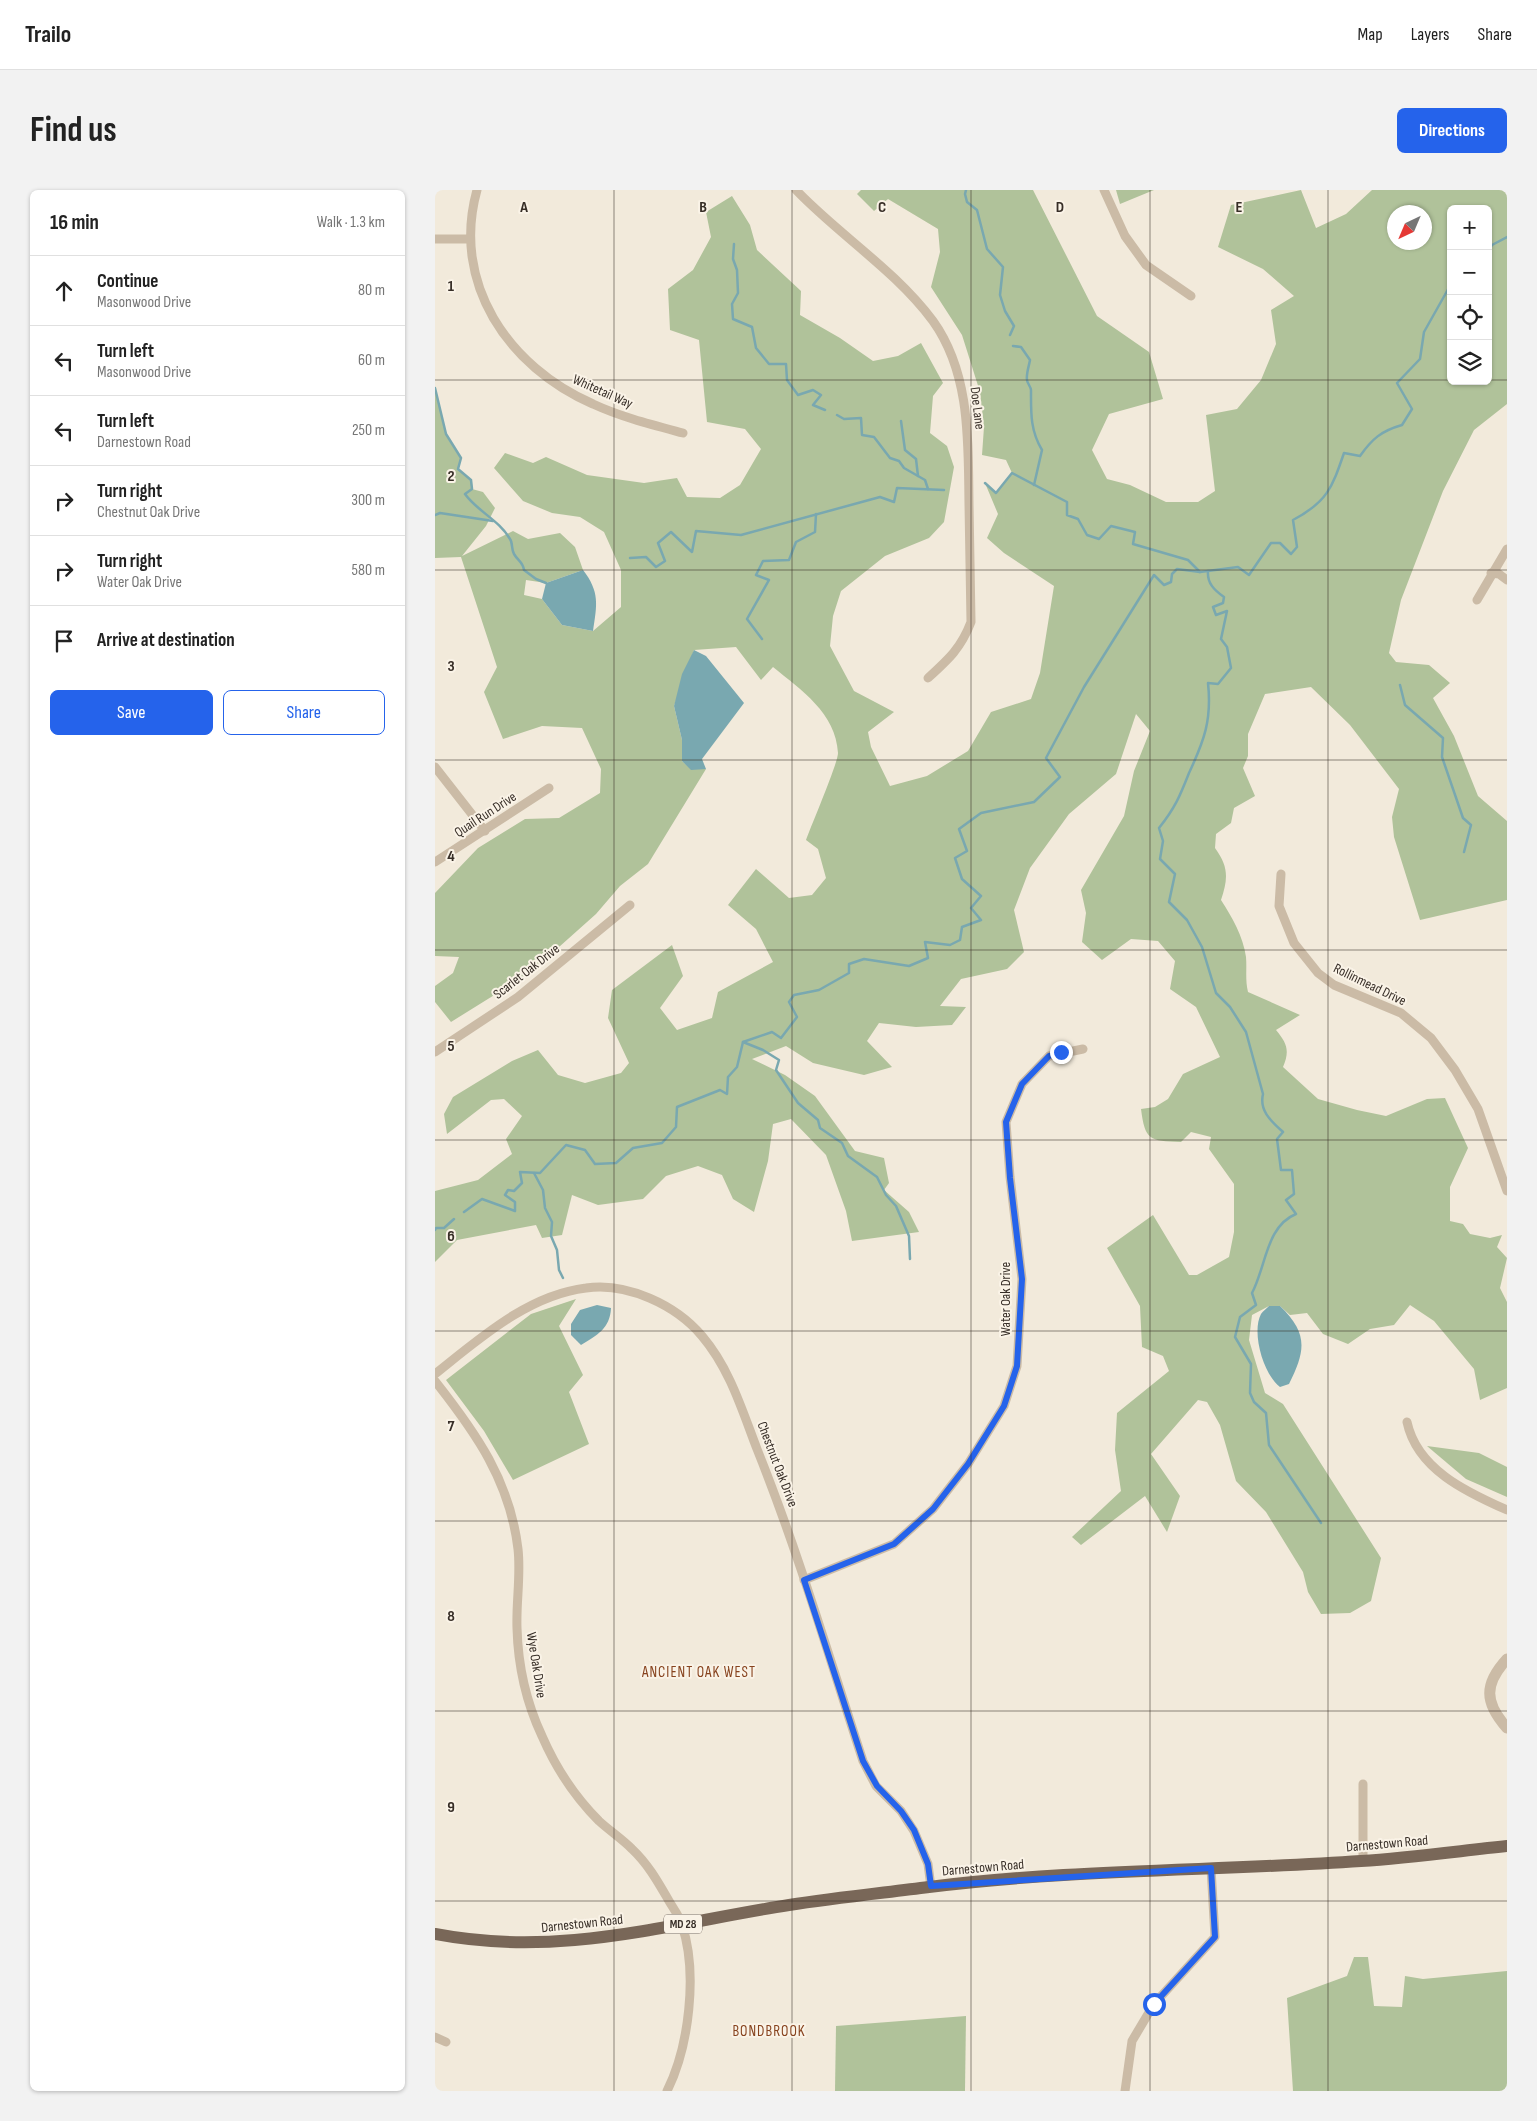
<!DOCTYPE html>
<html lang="en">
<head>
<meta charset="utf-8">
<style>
	:root { --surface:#fff; --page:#f2f2f2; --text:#222; --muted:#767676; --line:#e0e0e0; --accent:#2563eb }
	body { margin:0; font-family:"Sofia Sans Condensed",sans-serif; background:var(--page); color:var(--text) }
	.controls { position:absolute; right:15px; top:15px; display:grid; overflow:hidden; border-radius:8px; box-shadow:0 1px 4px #0004 }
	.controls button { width:45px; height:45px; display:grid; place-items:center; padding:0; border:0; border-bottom:1px solid var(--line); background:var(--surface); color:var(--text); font:25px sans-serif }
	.compass { position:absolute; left:952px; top:15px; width:45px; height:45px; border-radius:50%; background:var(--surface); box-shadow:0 1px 4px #0004; rotate:224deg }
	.stop { position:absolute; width:15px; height:15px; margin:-11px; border:4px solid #2563eb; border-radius:50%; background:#fff }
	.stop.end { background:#2563eb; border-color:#fff; box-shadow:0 1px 5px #0008 }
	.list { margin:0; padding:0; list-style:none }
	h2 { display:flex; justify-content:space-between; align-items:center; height:65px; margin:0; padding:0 20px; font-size:21px }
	h2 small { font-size:16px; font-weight:400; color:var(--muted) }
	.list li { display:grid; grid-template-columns:32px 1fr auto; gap:15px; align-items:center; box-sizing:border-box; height:70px; padding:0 20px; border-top:1px solid var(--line) }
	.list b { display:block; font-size:19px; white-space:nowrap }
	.list p { margin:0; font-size:16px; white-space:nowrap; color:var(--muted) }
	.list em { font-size:16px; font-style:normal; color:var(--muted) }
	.actions { display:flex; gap:10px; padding:15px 20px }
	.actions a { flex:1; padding:11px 0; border:1px solid var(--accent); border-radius:8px; text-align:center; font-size:18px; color:var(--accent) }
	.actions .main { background:var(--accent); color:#fff }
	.icon { flex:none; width:28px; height:28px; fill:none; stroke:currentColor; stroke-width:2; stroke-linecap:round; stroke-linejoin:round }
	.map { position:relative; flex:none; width:1072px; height:1901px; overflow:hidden; border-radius:8px }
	header { display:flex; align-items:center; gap:30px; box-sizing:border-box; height:70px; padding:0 25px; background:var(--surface); border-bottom:1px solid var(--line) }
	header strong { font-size:24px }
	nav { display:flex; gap:28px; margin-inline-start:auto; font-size:18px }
	.intro { display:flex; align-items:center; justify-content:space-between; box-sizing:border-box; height:120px; padding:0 30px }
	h1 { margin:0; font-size:35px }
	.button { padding:12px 22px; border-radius:8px; background:var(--accent); color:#fff; font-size:18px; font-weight:700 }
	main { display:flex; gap:30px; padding:0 30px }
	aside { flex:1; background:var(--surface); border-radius:8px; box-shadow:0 1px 4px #0004 }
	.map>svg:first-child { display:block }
</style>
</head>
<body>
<header>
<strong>Trailo</strong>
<nav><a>Map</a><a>Layers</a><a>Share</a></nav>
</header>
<div class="intro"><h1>Find us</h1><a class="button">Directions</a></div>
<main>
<aside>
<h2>16 min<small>Walk · 1.3 km</small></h2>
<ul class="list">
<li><svg class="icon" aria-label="ahead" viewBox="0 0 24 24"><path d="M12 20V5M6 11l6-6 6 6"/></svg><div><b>Continue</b><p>Masonwood Drive</p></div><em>80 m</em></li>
<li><svg class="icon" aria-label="left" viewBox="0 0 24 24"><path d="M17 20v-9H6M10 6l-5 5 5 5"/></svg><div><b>Turn left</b><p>Masonwood Drive</p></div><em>60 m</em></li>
<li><svg class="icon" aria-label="left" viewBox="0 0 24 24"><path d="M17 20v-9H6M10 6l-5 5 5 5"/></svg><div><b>Turn left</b><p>Darnestown Road</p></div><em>250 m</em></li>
<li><svg class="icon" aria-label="right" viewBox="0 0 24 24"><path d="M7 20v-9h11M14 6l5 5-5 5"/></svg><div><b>Turn right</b><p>Chestnut Oak Drive</p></div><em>300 m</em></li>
<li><svg class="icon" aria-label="right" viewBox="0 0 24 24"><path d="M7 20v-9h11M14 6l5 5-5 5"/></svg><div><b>Turn right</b><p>Water Oak Drive</p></div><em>580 m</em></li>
<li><svg class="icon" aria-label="arrive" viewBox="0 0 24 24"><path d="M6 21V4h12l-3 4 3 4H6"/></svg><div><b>Arrive at destination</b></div></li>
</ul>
<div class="actions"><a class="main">Save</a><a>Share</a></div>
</aside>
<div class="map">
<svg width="1072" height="1901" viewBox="0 0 1072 1901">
	<rect width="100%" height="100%" fill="#f2eadb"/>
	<!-- green -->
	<g fill="#b0c29a" fill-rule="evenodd">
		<path d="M426,0H598L662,126L714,162L728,209L674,224L657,260L672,289L695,295L731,312H763L780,301L771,225L802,219L826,190L841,154L836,120L859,106L828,79L783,57L796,15L866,0L881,38L911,24L937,0H1072V214L1039,240L1008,301L966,410L954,463L961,472L994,475L1015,493L998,508L1019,546L1043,606L1072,631V710L985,730L959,647L957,627L964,599L915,535L876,497L830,504L813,544V566L808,578L820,606L799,618L796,633L781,644L780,658C794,677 793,689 786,710C797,727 808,746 811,767C812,779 810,790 813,802L865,825L841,840C852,853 855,861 848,877L883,909L922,920L951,926L992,909L1010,908L1033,958L1015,997V1031L1028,1034L1035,1044L1055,1048L1067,1045L1062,1057L1072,1068L1065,1098L1072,1112V1198L1045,1210L1039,1179L999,1131L975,1115L959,1135L935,1139L913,1154L888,1144L872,1123L855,1125L845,1116H834L817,1125L814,1150L830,1203L848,1214L946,1368L936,1411L915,1423L886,1424L873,1402L868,1382L831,1322L801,1291L785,1235L772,1212L763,1210L716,1264L745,1306L732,1342L710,1306L646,1355L637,1347L686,1301L680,1260L682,1223L734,1181L728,1166L707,1157L705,1116L672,1058L718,1025L754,1085H762L794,1067L799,1042V994L774,959L776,947L756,942L746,952C714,951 710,950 706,919L720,917L733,909L748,884L785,867L761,817L735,799L740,771L723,751L696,749L667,770L647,752L651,723L646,700L689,626L699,581L715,541L701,524L681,584L634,624L595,678L579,720L589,762L572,779L526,789L505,816L531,817L517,835L481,837L444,833L432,851L457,877L429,885L378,873L351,856L317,869L350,885L380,906L420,961L449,968L454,993L449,1000L474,1022L484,1042L417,1051L411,1021L391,965L356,929L338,934L333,971L319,1022L298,1009L287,985L263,976L231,986L208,1009L163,1015L137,1005L127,1045L107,1048L101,1035L22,1050L0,1072V1001L43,990L77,964L71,949L87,926L69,909L56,910L12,944L9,924L18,907L77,871L103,860L123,885L150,893L186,883L194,873L173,828L177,800L237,755L248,786L225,818L242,840L277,828L283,802L338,772L321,739L293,715L321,679L354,708L377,705L391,688L383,659L371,650C376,636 403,573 403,563C401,523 366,500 338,477L326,490L301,457L259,460L239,516L247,550V571L256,579H271L213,674L185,696L161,724L96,782L16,832L0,812V796L18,783L24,767L0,766V703L43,658L90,629L124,628L165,603L166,579L147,538L107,536L68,549L49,502L62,477L26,367L0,368V198L11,244L26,268L23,279L36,290L37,299L48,302L60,318L51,336L27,366L78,341L93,349L125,343L140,357L148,380L111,393L91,390L89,405L107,409L127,435L158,441L186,417V380L169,342L145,327L117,323L88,311L59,278L70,263L98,273L111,267L152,285L209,293L242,288L252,307L285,308L305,295L326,259L310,239L272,232L264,150L235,140L233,99L258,80L276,47L271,22L297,6L315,35L322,60L366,101L365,125L405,148L438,171L463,166L486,153L508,193L498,206L495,243L512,256L519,277L509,332L494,348L450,366L406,401L398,426L395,456L419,501L459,522L433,542L436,557L455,596L492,586L533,561L556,522L596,509L605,483L619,396L569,363L552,348L563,324L550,293L561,303L577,283L571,270L547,265L549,237L545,202L527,145L496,97L505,62L503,39L453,9L439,21L422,4ZM1016,19H1053V191H1016ZM959,22H989V52H959Z"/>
		<polygon points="681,0 719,0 685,14"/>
		<polygon points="141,1109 124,1136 148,1185 134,1202 154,1254 78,1290 49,1241 11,1190 96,1124"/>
		<polygon points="992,1256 1044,1263 1072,1277 1072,1307 1031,1289"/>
		<polygon points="919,1767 933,1767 939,1816 967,1817 970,1786 988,1789 1072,1781 1072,1901 858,1901 852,1808 912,1786"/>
		<polygon points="531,1826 530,1901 400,1901 401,1836"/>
	</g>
	<!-- water -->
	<g fill="#79a8b0">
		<path d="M148,380C165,402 162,415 158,441L127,435L107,409L111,393Z"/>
		<polygon points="259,460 271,466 309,513 267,569 271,579 256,580 247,571 247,550 239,516 247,484"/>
		<path d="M162,1115L176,1118C175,1139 162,1145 146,1155L136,1145V1134L145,1120Z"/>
		<path d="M834,1116H845C873,1143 871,1160 854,1194L845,1197C829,1185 816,1143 826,1124C828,1121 832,1118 834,1116Z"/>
	</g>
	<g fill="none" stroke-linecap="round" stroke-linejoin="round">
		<!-- stream -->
		<g stroke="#79a8b0" stroke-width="2.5">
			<polyline points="531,0 530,4 532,12 542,20 552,59 568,77 565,105 570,121 579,136 575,145"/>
			<polyline points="299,54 298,69 302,80 303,103 297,114 298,129 317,137 321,158 334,174 351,174 352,190 363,205 378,200 386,205 378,215 390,220"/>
			<polyline points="1053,62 1057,55 1072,47"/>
			<path d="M578,156L586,157L595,170C594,176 591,184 592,190C592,193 596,197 596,200C596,222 595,240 607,260L599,295"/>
			<path d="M0,198L11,244L26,268L23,279L36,290L37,299L30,304C42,321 64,330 75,349C78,353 76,359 79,364C83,371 88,372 89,380L101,389L111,393"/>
			<polyline points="402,225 409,229 426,228 427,245 439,247 455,268 464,271 469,278 490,290 493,299"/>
			<polyline points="466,231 470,260 481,269 483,286"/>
			<path d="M550,293L561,303L577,283L632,312V325L643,329L652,345L664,349L676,336L700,342L698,354L753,370L765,382L803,377L814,385L836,353H845L856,364L862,357L858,330C892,312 897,298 909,263L925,266C937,249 946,241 967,235L977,219L962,193L985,169L989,142L1016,94"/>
			<polyline points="0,325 5,323 58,331"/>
			<polyline points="195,368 211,367 221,377 230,371 223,353 236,342 257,362 261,341 306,345 445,307 459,312 462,298 509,300"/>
			<path d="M773,381C772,393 779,400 789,407L788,413L778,417L781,425L792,421L786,449L792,457L796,478L783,494L773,493C777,530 769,551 754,583C745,606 740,618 724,638L728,651L725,669L740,684L734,712L752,730L767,757L781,803L795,817L811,842L828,904C824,921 836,931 848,942L842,949L846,980H857L859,1004L851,1010L861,1024C831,1036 831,1077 817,1103L821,1115L805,1127L800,1147L816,1174L815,1203L819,1212L831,1223L834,1255L886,1333"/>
			<polyline points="327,449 312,429 334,390 321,385 328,371 354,370 361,352 380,342 381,324"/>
			<polyline points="965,495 970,515 1008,548 1007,567 1028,628 1036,635 1029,662"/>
			<polyline points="308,852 328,860 344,870 341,880 363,913 383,930 385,938 407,953 413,966 442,987 451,1005 461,1016 474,1046 475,1069"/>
			<polyline points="99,983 108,1000 110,1018 117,1032 116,1046 122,1060 124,1080 128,1088"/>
			<polyline points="29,1022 47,1009 80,1021 80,1012 70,1005 73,1000 79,1001 87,993 85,982 105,983 131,955 150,960 160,974 181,973 198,958 227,953 241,937 242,917 285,900 292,904 293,887 302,877 308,852 337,842 346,848 362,827 354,812 359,805 384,800 414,783 414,774 429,769 474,776 493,768 490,752 515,755 525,750 527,737 546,730 536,718 546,706 527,689 520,668 532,661 524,639 546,623 599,612 625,587 611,568 649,497 719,385 729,395 736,392 737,384 742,379 765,382"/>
			<polyline points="0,1040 1,1038 9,1038 19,1029"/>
		</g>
		<!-- minor -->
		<g stroke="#cbbba6" stroke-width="9">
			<path d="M42,0C16,93 73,177 158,214C186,227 218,235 248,243"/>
			<path d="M361,0C404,45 460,80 498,131C536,184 533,253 534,314C535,353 535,393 536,432C526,458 514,469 493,488"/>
			<polyline points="669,0 690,46 711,75 756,106"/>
			<polyline points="0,49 34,49"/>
			<polyline points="1056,383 1064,384 1072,390"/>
			<polyline points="1042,410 1072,359"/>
			<polyline points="0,577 50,641"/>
			<polyline points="0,672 114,598"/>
			<polyline points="846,684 844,716 859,753 883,783 899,795 966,823 996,848 1020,880 1043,919 1072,1001"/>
			<polyline points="0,862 83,807 195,715"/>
			<path d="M0,1184C44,1149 93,1105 151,1098C192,1092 241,1115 267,1146C295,1179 307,1220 322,1259C363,1361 394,1467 428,1571L441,1596L466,1621L479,1641L493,1674L496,1697"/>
			<path d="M0,1191C41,1243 75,1291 83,1359C86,1385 81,1412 82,1438C83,1475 91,1512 107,1546C120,1576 140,1607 164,1631C175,1641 187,1649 197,1659C213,1674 223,1692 234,1711C238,1718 245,1727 247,1735C263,1783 254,1857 232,1901"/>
			<path d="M972,1232C982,1279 1031,1302 1072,1320"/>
			<polyline points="369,1390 459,1354 498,1319 533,1274 569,1216 582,1176 587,1089 575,987 571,932 587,894 614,866 648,859"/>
			<polyline points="928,1594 928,1671"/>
			<polyline points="0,1847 11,1852"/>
			<polyline points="690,1901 697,1851 719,1814 780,1747 776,1678"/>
		</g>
		<!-- tertiary -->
		<path stroke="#cbbba6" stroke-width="11" d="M1072,1469C1049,1494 1049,1512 1072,1538"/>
		<!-- primary -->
		<path stroke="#796758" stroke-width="12" d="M0,1744C124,1768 233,1734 354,1715C400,1708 447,1703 494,1697C637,1679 782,1681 926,1671C975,1668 1024,1661 1072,1656"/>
	</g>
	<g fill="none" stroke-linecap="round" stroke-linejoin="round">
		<!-- route -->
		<polyline stroke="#2563eb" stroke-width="6" points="626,862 614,866 587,894 571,932 575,988 587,1089 582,1176 569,1216 533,1274 498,1319 459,1354 369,1390 428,1571 442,1596 466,1621 479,1640 493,1674 496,1696 776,1678 780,1747 719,1814"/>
	</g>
	<!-- grid -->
	<path fill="none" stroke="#372e27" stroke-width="1" stroke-opacity="0.55" d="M179,0V1901M357,0V1901M536,0V1901M715,0V1901M893,0V1901M0,190H1016M1053,190H1072M0,380H1072M0,570H1072M0,760H1072M0,950H1072M0,1141H1072M0,1331H1072M0,1521H1072M0,1711H1072"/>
	<g text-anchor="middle" stroke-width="4" stroke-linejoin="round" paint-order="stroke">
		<!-- shield labels -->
		<rect fill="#faf3e7" stroke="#726961" stroke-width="1" x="229" y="1724.5" width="38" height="19" rx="4"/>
		<g font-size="12" font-weight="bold" fill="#372e27">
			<text x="248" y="1738">MD 28</text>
		</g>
		<!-- street labels -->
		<g font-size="14" fill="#372e27" stroke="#faf3e7">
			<text transform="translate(168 201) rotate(24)" y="5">Whitetail Way</text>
			<text transform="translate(543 218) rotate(83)" y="5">Doe Lane</text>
			<text transform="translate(50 624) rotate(-33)" y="5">Quail Run Drive</text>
			<text transform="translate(91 781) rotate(-38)" y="5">Scarlet Oak Drive</text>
			<text transform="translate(935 794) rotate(26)" y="5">Rollinmead Drive</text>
			<text transform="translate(570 1109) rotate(-90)" y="5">Water Oak Drive</text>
			<text transform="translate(343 1274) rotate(69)" y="5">Chestnut Oak Drive</text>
			<text transform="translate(102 1475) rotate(81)" y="5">Wye Oak Drive</text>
			<text transform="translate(952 1653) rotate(-5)" y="5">Darnestown Road</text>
			<text transform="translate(548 1677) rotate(-5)" y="5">Darnestown Road</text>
			<text transform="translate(147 1733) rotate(-6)" y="5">Darnestown Road</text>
		</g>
		<!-- neighbourhood labels -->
		<g font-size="15" letter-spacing="1" fill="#87431e" stroke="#faf3e7">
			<text x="264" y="1487">ANCIENT OAK WEST</text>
			<text x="334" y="1846">BONDBROOK</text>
		</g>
	</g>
	<g font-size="16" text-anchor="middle" font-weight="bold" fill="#372e27" stroke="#faf3e7" stroke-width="4" stroke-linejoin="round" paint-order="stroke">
		<text x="89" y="22">A</text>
		<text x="268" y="22">B</text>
		<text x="447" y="22">C</text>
		<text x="625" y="22">D</text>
		<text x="804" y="22">E</text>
		<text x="16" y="101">1</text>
		<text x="16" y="291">2</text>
		<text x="16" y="481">3</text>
		<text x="16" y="671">4</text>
		<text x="16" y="861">5</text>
		<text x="16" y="1051">6</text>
		<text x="16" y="1241">7</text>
		<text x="16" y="1431">8</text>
		<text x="16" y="1622">9</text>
	</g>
</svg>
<div class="controls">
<button>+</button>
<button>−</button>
<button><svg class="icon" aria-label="locate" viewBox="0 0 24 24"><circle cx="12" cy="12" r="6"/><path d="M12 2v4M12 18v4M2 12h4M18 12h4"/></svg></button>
<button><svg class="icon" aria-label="layers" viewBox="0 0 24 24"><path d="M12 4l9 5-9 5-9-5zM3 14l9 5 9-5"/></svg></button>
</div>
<svg class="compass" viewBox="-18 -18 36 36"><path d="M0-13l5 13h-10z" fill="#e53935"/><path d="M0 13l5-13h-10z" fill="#767676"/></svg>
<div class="stop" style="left:719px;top:1814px"></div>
<div class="stop end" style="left:626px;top:862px"></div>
</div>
</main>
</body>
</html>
